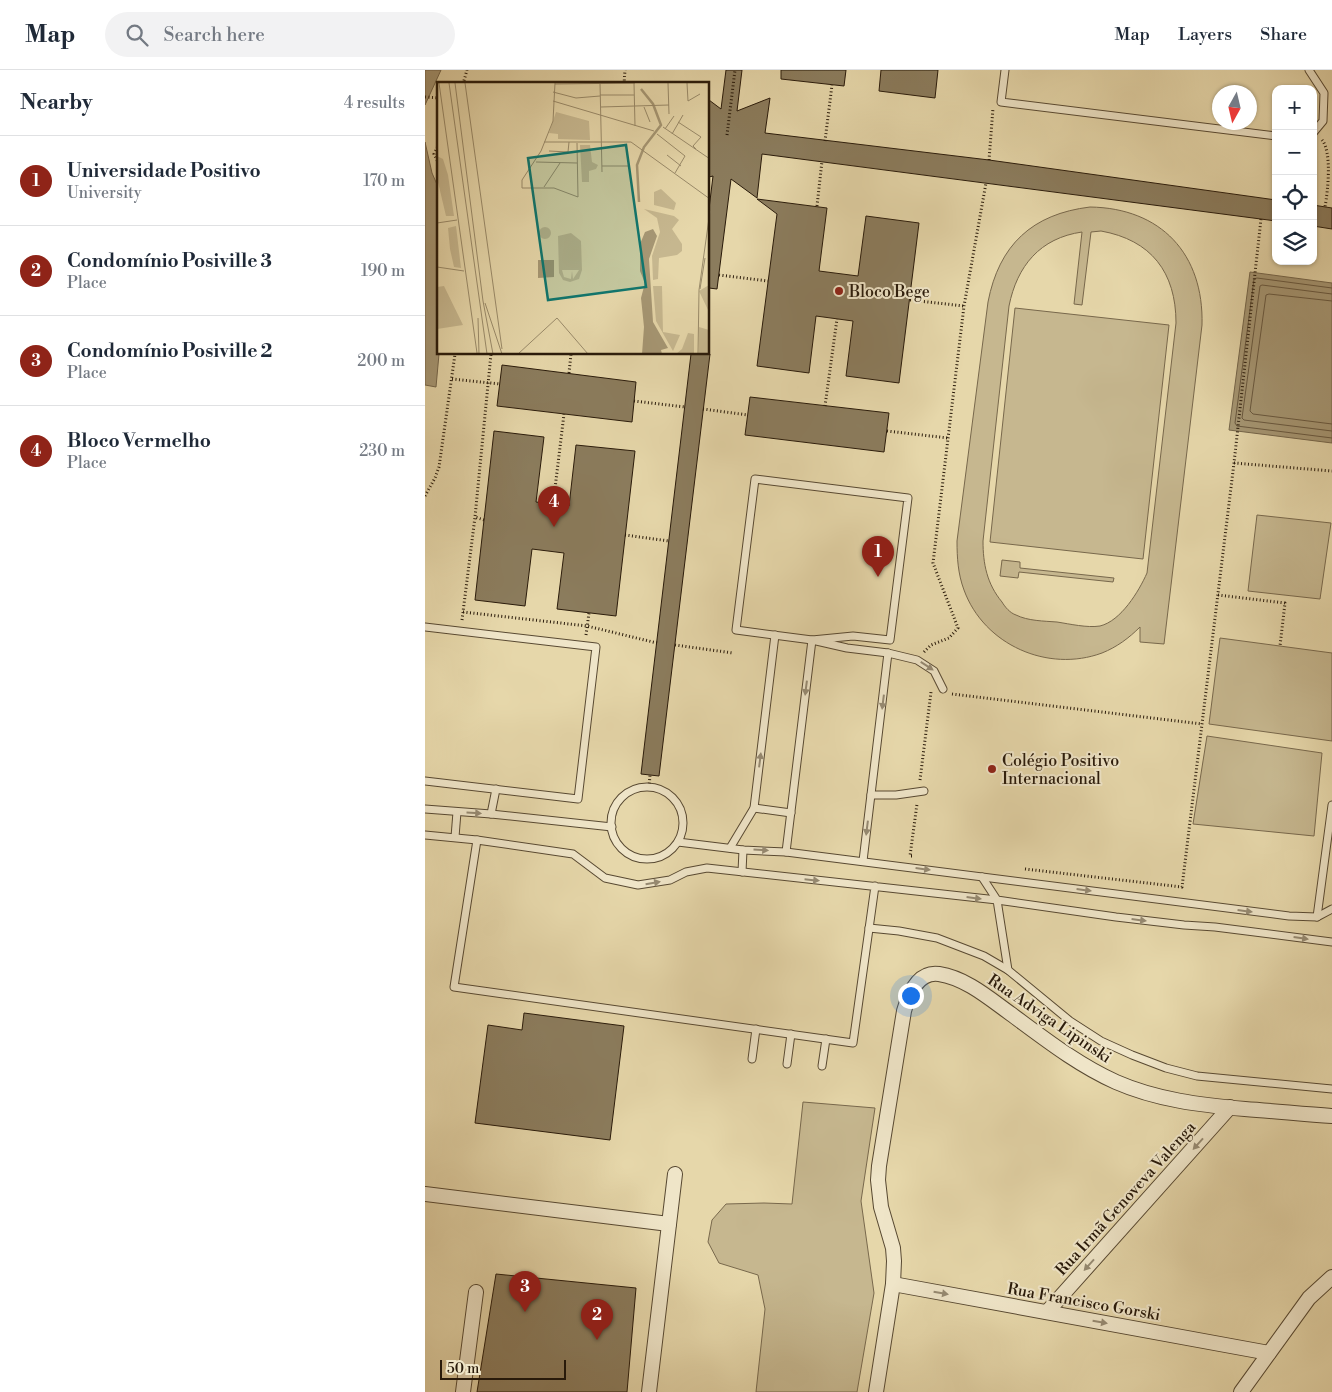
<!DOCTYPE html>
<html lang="en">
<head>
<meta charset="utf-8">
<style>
	:root { --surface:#fff; --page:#f2f2f3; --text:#1f2937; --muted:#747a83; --line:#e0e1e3; --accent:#8f2418 }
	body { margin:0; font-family:"Libre Bodoni",serif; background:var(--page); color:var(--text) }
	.controls { position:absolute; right:15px; top:15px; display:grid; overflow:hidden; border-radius:10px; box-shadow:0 1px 4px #0004 }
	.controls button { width:45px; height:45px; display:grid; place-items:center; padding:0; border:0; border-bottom:1px solid var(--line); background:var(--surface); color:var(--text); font:25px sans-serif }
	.compass { position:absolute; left:787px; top:15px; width:45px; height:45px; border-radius:50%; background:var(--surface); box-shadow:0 1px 4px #0004; rotate:188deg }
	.scale { position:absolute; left:15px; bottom:12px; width:126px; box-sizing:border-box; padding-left:5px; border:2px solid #291a0a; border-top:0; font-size:14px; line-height:18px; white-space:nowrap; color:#291a0a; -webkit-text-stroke:4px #efe5c8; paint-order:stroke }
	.you { position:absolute; left:485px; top:925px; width:18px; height:18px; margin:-12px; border:4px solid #fff; border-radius:50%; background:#1a73e8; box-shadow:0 0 0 8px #1a73e833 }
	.badge { display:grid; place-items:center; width:32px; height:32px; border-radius:50%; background:var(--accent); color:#fff; font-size:16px; font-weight:700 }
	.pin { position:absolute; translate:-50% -41px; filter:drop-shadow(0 1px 2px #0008) }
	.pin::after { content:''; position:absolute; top:26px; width:18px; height:15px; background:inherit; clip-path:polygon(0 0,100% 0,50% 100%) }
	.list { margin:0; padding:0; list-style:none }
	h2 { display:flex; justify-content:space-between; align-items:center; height:65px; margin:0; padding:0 20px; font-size:21px }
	h2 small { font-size:16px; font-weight:400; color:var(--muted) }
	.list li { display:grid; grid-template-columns:32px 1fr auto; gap:15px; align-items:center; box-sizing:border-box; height:90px; padding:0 20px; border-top:1px solid var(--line) }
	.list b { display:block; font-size:19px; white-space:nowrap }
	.list p { margin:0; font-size:16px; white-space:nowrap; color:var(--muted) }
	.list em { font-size:16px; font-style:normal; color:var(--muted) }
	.icon { flex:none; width:28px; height:28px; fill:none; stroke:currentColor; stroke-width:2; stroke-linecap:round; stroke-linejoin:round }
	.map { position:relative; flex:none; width:907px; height:1322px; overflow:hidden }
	header { display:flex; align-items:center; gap:30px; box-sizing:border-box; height:70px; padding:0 25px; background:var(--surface); border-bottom:1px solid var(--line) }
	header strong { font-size:24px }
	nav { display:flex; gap:28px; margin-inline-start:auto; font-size:18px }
	.search { width:350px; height:45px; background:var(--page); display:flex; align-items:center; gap:12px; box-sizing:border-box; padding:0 18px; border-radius:28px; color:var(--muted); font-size:19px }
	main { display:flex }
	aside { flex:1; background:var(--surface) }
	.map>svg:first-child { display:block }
</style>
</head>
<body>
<header>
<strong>Map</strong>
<div class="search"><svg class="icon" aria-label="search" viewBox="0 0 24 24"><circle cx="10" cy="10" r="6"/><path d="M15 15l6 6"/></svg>Search here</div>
<nav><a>Map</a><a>Layers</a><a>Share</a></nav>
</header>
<main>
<aside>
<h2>Nearby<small>4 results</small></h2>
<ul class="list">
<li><span class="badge">1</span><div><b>Universidade Positivo</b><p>University</p></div><em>170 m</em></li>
<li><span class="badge">2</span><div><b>Condomínio Posiville 3</b><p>Place</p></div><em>190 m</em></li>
<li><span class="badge">3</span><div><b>Condomínio Posiville 2</b><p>Place</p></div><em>200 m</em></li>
<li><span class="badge">4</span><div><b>Bloco Vermelho</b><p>Place</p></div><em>230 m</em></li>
</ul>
</aside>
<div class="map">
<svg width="907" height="1322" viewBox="0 0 907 1322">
	<rect width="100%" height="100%" fill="#e6d7aa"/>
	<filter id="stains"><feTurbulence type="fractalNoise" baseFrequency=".004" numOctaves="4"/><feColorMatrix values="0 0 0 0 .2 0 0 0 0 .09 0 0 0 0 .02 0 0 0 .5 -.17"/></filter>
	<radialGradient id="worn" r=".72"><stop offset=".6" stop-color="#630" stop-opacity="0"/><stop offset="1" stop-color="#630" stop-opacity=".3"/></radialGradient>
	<!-- green -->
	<g fill="#c6b78f" stroke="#78684c" fill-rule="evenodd">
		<path d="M665,137C736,138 779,184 777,255L739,574L715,572V557C704,568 692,577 677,583C623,603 559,575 539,520C533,504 532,488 532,471L563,232C574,175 607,144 665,137ZM676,161C726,170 751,202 751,253L722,503C714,521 696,551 675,556C662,558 645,554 632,552C619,551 603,551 591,545C585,543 580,537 577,532C562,514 558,494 558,471L584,236C592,196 615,168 657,162L649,234L657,235L666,162Z"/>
		<polygon points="590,238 744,255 718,489 565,472"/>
		<polygon points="832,445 906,453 895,529 823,521"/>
		<polygon points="577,490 595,492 595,498 689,508 688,512 594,502 593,508 575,506"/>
		<polygon points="795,568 907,583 907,671 784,654"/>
		<polygon points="782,666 897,683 889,766 768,754"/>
		<polygon points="378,1032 450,1038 436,1131 449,1223 432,1322 331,1322 340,1239 333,1205 294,1193 283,1172 287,1150 301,1134 339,1133 367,1134"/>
	</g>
	<!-- water -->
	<g fill="#a69774" stroke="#74654a">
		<polygon points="0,0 16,0 0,35"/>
		<polygon points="0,72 7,103 14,119 14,284 11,317 0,315"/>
		<polygon points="825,202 907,213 907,373 804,360"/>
	</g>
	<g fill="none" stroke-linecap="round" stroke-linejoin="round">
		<!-- shore -->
		<g stroke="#68583f" stroke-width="1">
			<polyline points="907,218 832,208 829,209 810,353 812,356 907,368"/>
			<polyline points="907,224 837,215 835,216 817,348 819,350 907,361"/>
			<polyline points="907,231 844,224 841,225 825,341 828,344 907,354"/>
		</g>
	</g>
	<!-- building -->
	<g fill="#8b7c5d" stroke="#291a0a">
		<polygon points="301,0 317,0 312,41 345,28 340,63 564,90 851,130 851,151 337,84 332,128 306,109 292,219 284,218 284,139 288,106 284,107 284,30 296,39"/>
		<polygon points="356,0 421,0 419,16 356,9"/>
		<polygon points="456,0 513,0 510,28 454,21"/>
		<polygon points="332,129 402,138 394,201 433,206 441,146 494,153 474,313 421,306 428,251 391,246 384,303 332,296 352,144"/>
		<polygon points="888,135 907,138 907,159 888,156"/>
		<polygon points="266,284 285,284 234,706 216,704"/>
		<polygon points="77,295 211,312 207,352 72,336"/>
		<polygon points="325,327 464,343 459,382 320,365"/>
		<polygon points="69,361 119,367 111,432 144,436 151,375 210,381 191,546 132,539 139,483 107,479 100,536 50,530"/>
		<polygon points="99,943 199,956 185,1070 50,1053 63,955 97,960"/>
		<polygon points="71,1204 211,1218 202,1322 52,1322"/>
	</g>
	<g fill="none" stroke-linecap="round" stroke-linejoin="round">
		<!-- lane casing -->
		<g stroke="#584932" stroke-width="9">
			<g id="lane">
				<polyline points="580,0 576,32 851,66"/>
				<polyline points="884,0 899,23 898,51 888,63"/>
				<polyline points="0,557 171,577 153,729 0,711"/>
				<polyline points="387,570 428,566 465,570 483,428 330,409 311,560 387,570 422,578 463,583 492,590 509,601 518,619"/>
				<circle cx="222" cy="753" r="36"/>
				<polyline points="446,725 471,725 499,721"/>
				<polyline points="329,738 366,743"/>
				<polyline points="0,739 66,744 187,757"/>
				<polyline points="66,744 71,719"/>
				<polyline points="0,765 52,770"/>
				<polyline points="30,767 32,742"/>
				<polyline points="253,772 318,780 361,782 864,846 892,847 907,839"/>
				<polyline points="305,778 329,738 350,565"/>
				<polyline points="361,782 387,570"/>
				<polyline points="438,791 463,583"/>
				<polyline points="317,802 318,780"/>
				<polyline points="557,807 572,830 691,847 759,855 790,857 907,872"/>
				<polyline points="450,816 428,973 29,917 52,770 148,784 180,808 213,815 245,810 261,802 282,798 572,830 583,900 645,951 676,971 707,985 741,998 772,1006 907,1019"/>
				<polyline points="892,847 907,735"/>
				<polyline points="444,858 474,861 512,868 559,886 583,900"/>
				<polyline points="327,989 331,959"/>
				<polyline points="362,994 366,964"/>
				<polyline points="397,996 401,969"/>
			</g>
		</g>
		<!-- street casing -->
		<g stroke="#584932" stroke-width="16">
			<g id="street">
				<polyline points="0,1124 244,1154"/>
				<polyline points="468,1214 844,1283"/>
				<polyline points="622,1242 805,1037"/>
				<polyline points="38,1322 51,1222"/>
				<polyline points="224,1322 250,1104"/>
				<path d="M451,1322L468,1214L469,1191L468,1178L456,1137L453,1110L454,1096L479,941C484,923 493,901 514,904C541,908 565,929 586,944C620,969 653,995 691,1012C732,1030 776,1035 820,1039C849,1041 878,1044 907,1046"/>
				<polyline points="816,1322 884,1228 907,1207"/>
			</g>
		</g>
		<!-- path -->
		<g stroke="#291a0a" stroke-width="3" stroke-dasharray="1 2.5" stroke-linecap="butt">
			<polyline points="38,14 42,0"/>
			<polyline points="199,14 200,0"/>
			<polyline points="0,27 14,28"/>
			<polyline points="302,65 310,0"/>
			<path d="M897,70C907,82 903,120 900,137"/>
			<polyline points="400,71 407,15"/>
			<polyline points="14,74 9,84 14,94"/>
			<polyline points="564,90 568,38"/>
			<polyline points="392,136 397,91"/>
			<polyline points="294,205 343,211"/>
			<polyline points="485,230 539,236"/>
			<polyline points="144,303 146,284"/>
			<polyline points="27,309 75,314"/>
			<polyline points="209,331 260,337"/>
			<polyline points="400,336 412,249"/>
			<polyline points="278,339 323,345"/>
			<polyline points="462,361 523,368"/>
			<polyline points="809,393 907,401"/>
			<polyline points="0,426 10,408 14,397 30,284"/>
			<polyline points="128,435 139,344"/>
			<polyline points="59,450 50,447 66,284"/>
			<polyline points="200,465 244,471"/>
			<polyline points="793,525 860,533 855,576"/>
			<polyline points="38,542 162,556 232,573"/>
			<polyline points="37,550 50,447"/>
			<polyline points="161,565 164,543"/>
			<polyline points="250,575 308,583"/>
			<polyline points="499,582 506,575 524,568 533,558 508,493 539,236 561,113"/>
			<polyline points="527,624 777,654"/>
			<polyline points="495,710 506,622"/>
			<polyline points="224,717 225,705"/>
			<polyline points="487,786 485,786 492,734"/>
			<polyline points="600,799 757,817 809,393 836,149"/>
		</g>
		<!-- lane -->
		<use href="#lane" stroke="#efe5c8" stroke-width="7"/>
		<!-- street -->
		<use href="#street" stroke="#efe5c8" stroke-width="14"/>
	</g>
	<!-- one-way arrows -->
	<defs><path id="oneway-solid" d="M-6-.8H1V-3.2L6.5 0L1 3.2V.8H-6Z" transform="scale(1.25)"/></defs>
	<g fill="#968a72">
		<use href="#oneway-solid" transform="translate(502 596) rotate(33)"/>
		<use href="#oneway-solid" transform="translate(381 618) rotate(97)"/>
		<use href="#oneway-solid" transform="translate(458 632) rotate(97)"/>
		<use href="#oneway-solid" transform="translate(335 690) rotate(-83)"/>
		<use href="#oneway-solid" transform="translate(49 743) rotate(3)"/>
		<use href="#oneway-solid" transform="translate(442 758) rotate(97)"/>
		<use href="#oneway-solid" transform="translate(336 780) rotate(3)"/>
		<use href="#oneway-solid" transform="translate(498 799) rotate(7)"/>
		<use href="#oneway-solid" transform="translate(387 810) rotate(6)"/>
		<use href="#oneway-solid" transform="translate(228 813) rotate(-10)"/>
		<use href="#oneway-solid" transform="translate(659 820) rotate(7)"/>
		<use href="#oneway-solid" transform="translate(549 828) rotate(7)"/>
		<use href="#oneway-solid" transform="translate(820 841) rotate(7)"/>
		<use href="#oneway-solid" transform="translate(714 850) rotate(7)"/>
		<use href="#oneway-solid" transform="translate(876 868) rotate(8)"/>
		<use href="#oneway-solid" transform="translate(773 1074) rotate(132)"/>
		<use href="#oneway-solid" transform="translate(664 1195) rotate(132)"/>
		<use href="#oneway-solid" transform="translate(516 1223) rotate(10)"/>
		<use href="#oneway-solid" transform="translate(675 1252) rotate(10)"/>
	</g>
	<!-- markers -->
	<g fill="#8f2418" stroke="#efe5c8" stroke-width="2">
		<circle cx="414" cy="221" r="5"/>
		<circle cx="567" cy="699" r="5"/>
	</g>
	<g text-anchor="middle" stroke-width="4" stroke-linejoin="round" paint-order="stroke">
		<!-- poi labels -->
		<g font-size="16" fill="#291a0a" stroke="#efe5c8" text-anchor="start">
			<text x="424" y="227">Bloco Bege</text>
			<text x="577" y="696">Colégio Positivo<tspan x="577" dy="18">Internacional</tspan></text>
		</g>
		<!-- street labels -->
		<g font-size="16" fill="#291a0a" stroke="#efe5c8">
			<text transform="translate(625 948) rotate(34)" y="6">Rua Adviga Lipinski</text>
			<text transform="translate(700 1128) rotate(-48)" y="6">Rua Irmã Genoveva Valenga</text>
			<text transform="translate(659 1231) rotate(10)" y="6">Rua Francisco Gorski</text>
		</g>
	</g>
	<!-- overview -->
	<g transform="translate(12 12)">
		<rect width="272" height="272" fill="#e6d7aa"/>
		<path d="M119,30L152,39L153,58L121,57V52L112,51ZM143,63H153L155,80L161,83L159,87L152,89V100H145ZM0,74L6,77L11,93L17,134H9L0,96ZM224,107L239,121L237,128L217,123V110ZM207,127L237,134L242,138L235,147L245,162V169L240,173L222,176L221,197L216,198L215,174L223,150L220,136ZM19,144L24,186L17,185L13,167L11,146ZM102 151a6 6 0 1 1 12 0a6 6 0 1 1-12 0ZM134,151L144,159L145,188L142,197L133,200L126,198L122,191L121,154ZM125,188H142L136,197L135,189L134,197L127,195ZM272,203V230L262,209ZM7,204L26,243L0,247V205ZM216,204H225L226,250L243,253L236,269L219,239ZM262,245L272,248L273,272H262ZM251,251L257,252V272H239L245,267Z" fill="#c6b78f" fill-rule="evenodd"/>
		<path d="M216,147L220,154L212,177L216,240L231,266L224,268L225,272H205L207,245L204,216L208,201L203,189V162L208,150ZM101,178H117V195L101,196Z" fill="#a69774"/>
		<path fill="none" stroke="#a69774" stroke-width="2.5" d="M202,120L200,83L207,65L224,43L216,22L204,7"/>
		<path fill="none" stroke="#9a8b6a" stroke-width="1" d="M2,1L40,271M12,1L50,272M18,1L46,219L56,272M28,1L65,267M118,1L116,39L104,69L85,98V106H117L141,115L140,61M163,1L165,90M197,1L198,44M231,1L232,32M250,1L251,19L263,12M118,2L198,1M116,10L139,16L163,14M163,13H197M116,19L217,49M164,25L232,23M207,25L213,40M241,40L264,55L256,64L259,67M226,45L273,77M228,47L237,34M220,52L248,74L238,91M235,52L246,33M107,60H194L273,117M112,69L131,70L132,60M230,73L244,84M99,80L140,81M165,84H193M107,105L123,81M0,141L20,138M0,185L27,189M263,207L268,176M48,221L65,272M41,236L42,272M81,272L120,236L151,272M261,272L262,208L273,129"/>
		<path fill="#0f766e" fill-opacity="0.15" stroke="#0f766e" stroke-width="2.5" d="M189,63L209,205L111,218L91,76Z"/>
		<rect width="272" height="272" fill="none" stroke="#291a0a" stroke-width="2.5"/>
	</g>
	<rect width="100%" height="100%" filter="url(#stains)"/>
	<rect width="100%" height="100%" fill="url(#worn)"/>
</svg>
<div class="controls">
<button>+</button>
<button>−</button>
<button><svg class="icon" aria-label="locate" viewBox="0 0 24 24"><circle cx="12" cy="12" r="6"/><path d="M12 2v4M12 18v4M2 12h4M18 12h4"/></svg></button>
<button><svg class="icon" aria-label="layers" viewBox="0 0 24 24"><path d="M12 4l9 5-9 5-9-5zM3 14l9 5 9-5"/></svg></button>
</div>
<svg class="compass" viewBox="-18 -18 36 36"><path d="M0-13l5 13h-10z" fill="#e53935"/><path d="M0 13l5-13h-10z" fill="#747a83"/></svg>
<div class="scale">50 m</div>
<div class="you"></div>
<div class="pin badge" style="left:453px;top:507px">1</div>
<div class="pin badge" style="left:172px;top:1270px">2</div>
<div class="pin badge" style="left:100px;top:1242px">3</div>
<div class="pin badge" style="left:129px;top:457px">4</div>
</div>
</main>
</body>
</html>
